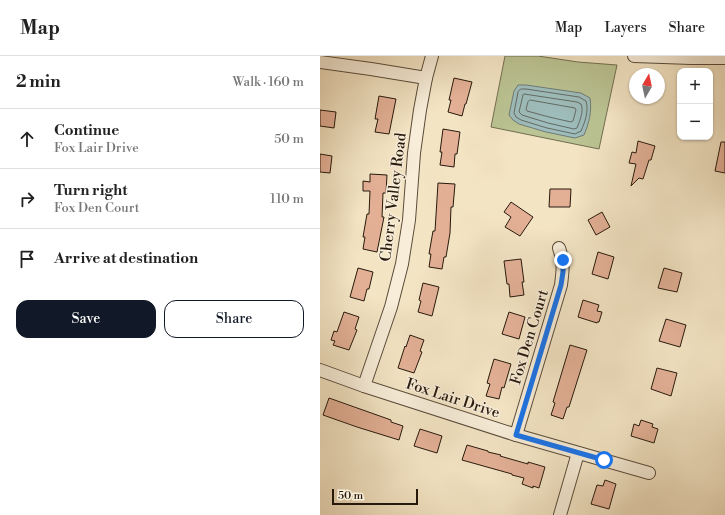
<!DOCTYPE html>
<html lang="en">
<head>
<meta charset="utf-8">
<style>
	:root { --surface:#fff; --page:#f6f6f6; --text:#222; --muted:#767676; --line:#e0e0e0; --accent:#111827 }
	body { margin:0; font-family:"Libre Bodoni",serif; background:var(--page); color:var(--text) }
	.controls { position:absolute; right:12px; top:12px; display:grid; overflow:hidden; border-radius:8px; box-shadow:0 1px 3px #0004 }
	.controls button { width:36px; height:36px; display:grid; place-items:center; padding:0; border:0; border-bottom:1px solid var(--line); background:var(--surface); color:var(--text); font:20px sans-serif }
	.compass { position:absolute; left:309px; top:12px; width:36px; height:36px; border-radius:50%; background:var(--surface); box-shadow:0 1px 3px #0004; rotate:9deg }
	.scale { position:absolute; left:12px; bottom:10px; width:86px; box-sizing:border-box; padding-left:4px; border:2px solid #27190c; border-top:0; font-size:11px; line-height:14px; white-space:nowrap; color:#27190c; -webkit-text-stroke:3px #f7edd9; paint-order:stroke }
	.stop { position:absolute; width:12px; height:12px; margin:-9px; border:3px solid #1a73e8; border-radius:50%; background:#fff }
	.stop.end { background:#1a73e8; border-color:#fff; box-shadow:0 1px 4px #0008 }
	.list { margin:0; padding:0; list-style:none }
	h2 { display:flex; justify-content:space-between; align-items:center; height:52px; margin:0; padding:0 16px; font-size:17px }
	h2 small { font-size:13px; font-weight:400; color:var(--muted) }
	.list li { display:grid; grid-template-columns:26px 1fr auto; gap:12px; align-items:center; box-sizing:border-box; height:60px; padding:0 16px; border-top:1px solid var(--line) }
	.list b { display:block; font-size:15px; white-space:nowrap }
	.list p { margin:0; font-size:13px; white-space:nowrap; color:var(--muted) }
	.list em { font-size:13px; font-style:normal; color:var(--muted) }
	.actions { display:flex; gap:8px; padding:12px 16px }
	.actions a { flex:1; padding:9px 0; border:1px solid var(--accent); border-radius:12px; text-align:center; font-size:14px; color:var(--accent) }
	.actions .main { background:var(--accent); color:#fff }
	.icon { flex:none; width:22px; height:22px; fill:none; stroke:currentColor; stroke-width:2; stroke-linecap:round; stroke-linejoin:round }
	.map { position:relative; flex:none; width:405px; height:459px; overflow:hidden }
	header { display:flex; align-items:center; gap:24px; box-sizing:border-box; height:56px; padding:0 20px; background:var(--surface); border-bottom:1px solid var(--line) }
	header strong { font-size:19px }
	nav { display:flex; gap:22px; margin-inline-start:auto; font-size:14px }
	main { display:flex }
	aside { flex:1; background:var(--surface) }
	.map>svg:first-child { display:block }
</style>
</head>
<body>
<header>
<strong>Map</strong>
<nav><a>Map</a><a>Layers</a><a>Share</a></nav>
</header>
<main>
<aside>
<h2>2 min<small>Walk · 160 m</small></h2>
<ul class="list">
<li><svg class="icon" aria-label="ahead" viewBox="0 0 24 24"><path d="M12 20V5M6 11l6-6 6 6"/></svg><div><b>Continue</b><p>Fox Lair Drive</p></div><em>50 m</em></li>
<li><svg class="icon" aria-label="right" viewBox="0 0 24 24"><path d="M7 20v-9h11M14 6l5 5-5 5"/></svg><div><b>Turn right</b><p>Fox Den Court</p></div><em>110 m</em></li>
<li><svg class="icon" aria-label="arrive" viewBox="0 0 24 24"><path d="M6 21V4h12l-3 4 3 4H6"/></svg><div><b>Arrive at destination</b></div></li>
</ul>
<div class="actions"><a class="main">Save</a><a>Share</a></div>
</aside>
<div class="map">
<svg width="405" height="459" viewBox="0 0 405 459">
	<rect width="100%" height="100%" fill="#f3e4c4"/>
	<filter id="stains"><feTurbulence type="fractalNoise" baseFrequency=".005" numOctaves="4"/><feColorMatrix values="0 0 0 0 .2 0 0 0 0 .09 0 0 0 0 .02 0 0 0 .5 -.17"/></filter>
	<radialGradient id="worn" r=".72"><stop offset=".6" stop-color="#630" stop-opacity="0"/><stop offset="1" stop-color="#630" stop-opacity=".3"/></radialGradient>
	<!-- green -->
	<polygon fill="#bbc494" stroke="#716e50" points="185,0 218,0 258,6 297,9 279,93 171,71"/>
	<!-- water -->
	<path fill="#9ebdbc" stroke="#6e7b76" d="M198,29H206L261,37L270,42C272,56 269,67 264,79L255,82L226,76L199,68L193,64L189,59L194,35Z"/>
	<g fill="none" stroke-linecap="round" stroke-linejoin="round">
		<!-- shore -->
		<g stroke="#626b64" stroke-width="1">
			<path d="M201,33H206L259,41L266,45C269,55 265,66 261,75L255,78L227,72L201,64L196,61L194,57L198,36Z"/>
			<path d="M204,38L257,46L261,48C264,55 260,64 257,72L254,73L228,67L202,59L199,56L203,39Z"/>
			<polygon points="210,44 255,52 256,54 253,65 251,66 229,61 207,55 206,53 208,46"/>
		</g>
	</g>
	<!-- building -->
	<g fill="#e3b096" stroke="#27190c">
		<polygon points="134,22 152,26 146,48 145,48 142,60 128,56 131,44 129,44"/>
		<polygon points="59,40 76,43 69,78 55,76 58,63 55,63"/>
		<polygon points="0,54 16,56 14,72 0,70"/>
		<polygon points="123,73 140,76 137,98 135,98 134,111 120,109 122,96 120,96"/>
		<polygon points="318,85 335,90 331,104 329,104 323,123 319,122 311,130 316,108 309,107 312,96 316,97"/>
		<polygon points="401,86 405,86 405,117 395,115"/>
		<polygon points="0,98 12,100 10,117 0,116"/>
		<polygon points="50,118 67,119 66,137 63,137 62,161 64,161 57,196 43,193 45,181 43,181 47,158 49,158 50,135 43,135 43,125 50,126"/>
		<polygon points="118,127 135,128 133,151 131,151 130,177 126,201 124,201 122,213 109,211 111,198 109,198 113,175 115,175"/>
		<polygon points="230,133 251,133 250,151 229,151"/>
		<polygon points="191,146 213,161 200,180 185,171 191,161 184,156"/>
		<polygon points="282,156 290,171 276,179 268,164"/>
		<polygon points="278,196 294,201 288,223 272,218"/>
		<polygon points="201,203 204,226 202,226 204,239 190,241 189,228 187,228 184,205"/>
		<polygon points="38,212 53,216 49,233 47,233 44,245 30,241"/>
		<polygon points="344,212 362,217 357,236 338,232"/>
		<polygon points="103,227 119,231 112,260 98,256 101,245 99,244"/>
		<polygon points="263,244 279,249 277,255 282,256 279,266 277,266 277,267 258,261"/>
		<polygon points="24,256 39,261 35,273 37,274 29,294 13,289 15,285 11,284 14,275 17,276"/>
		<polygon points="189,256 205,261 199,283 182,278"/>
		<polygon points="346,263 366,269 360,291 339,285"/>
		<polygon points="90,279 104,284 100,295 102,296 94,317 78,312 85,290 86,291"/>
		<polygon points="250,289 267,294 249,351 247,351 243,363 231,359 235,347 233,346"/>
		<polygon points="174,303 191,308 184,332 182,331 179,343 166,340 170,328 167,327"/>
		<polygon points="337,312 357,317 351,340 331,333"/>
		<polygon points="9,342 71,364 71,366 83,370 79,384 37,371 3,359"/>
		<polygon points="321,364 333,368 332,371 338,373 334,387 311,380 314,368 319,370"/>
		<polygon points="100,373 122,380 117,397 94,390"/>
		<polygon points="147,389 168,395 168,396 181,399 180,400 208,408 208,406 225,411 219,432 213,430 213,432 202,428 204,422 192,419 192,418 142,404"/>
		<polygon points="285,424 296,428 289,453 271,448 277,429 283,430"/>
	</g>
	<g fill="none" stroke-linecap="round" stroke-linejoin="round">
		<!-- minor casing -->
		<g stroke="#5a4c3a" stroke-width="14">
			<g id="minor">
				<polyline points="314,0 371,2 405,2"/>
				<polyline points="0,6 51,13 106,22"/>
				<polyline points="0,314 44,330 196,379 329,417"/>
				<polyline points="44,330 71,251 82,208 89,164 94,97 100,54 106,22 112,0"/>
				<path d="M196,379L241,229C243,213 244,207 239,192"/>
				<polyline points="240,459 258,397"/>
			</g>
		</g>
		<!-- minor -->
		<use href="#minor" stroke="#f7edd9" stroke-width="12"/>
	</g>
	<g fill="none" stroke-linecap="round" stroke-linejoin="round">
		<!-- route -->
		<polyline stroke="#1a73e8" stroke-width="5" points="243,204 243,216 241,229 196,379 284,404"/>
	</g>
	<g text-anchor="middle" stroke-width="3" stroke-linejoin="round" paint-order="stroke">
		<!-- street labels -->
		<g font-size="15" fill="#27190c" stroke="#f7edd9">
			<text transform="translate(73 141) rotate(-83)" y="5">Cherry Valley Road</text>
			<text transform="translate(209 281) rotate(-73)" y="5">Fox Den Court</text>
			<text transform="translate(133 342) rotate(18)" y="5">Fox Lair Drive</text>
		</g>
	</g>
	<rect width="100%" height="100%" filter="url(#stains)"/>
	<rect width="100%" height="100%" fill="url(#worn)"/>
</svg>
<div class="controls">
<button>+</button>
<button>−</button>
</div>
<svg class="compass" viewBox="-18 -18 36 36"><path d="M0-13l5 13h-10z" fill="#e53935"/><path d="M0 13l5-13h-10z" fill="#767676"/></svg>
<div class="scale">50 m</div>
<div class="stop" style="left:284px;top:404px"></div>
<div class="stop end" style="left:243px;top:204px"></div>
</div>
</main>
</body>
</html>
